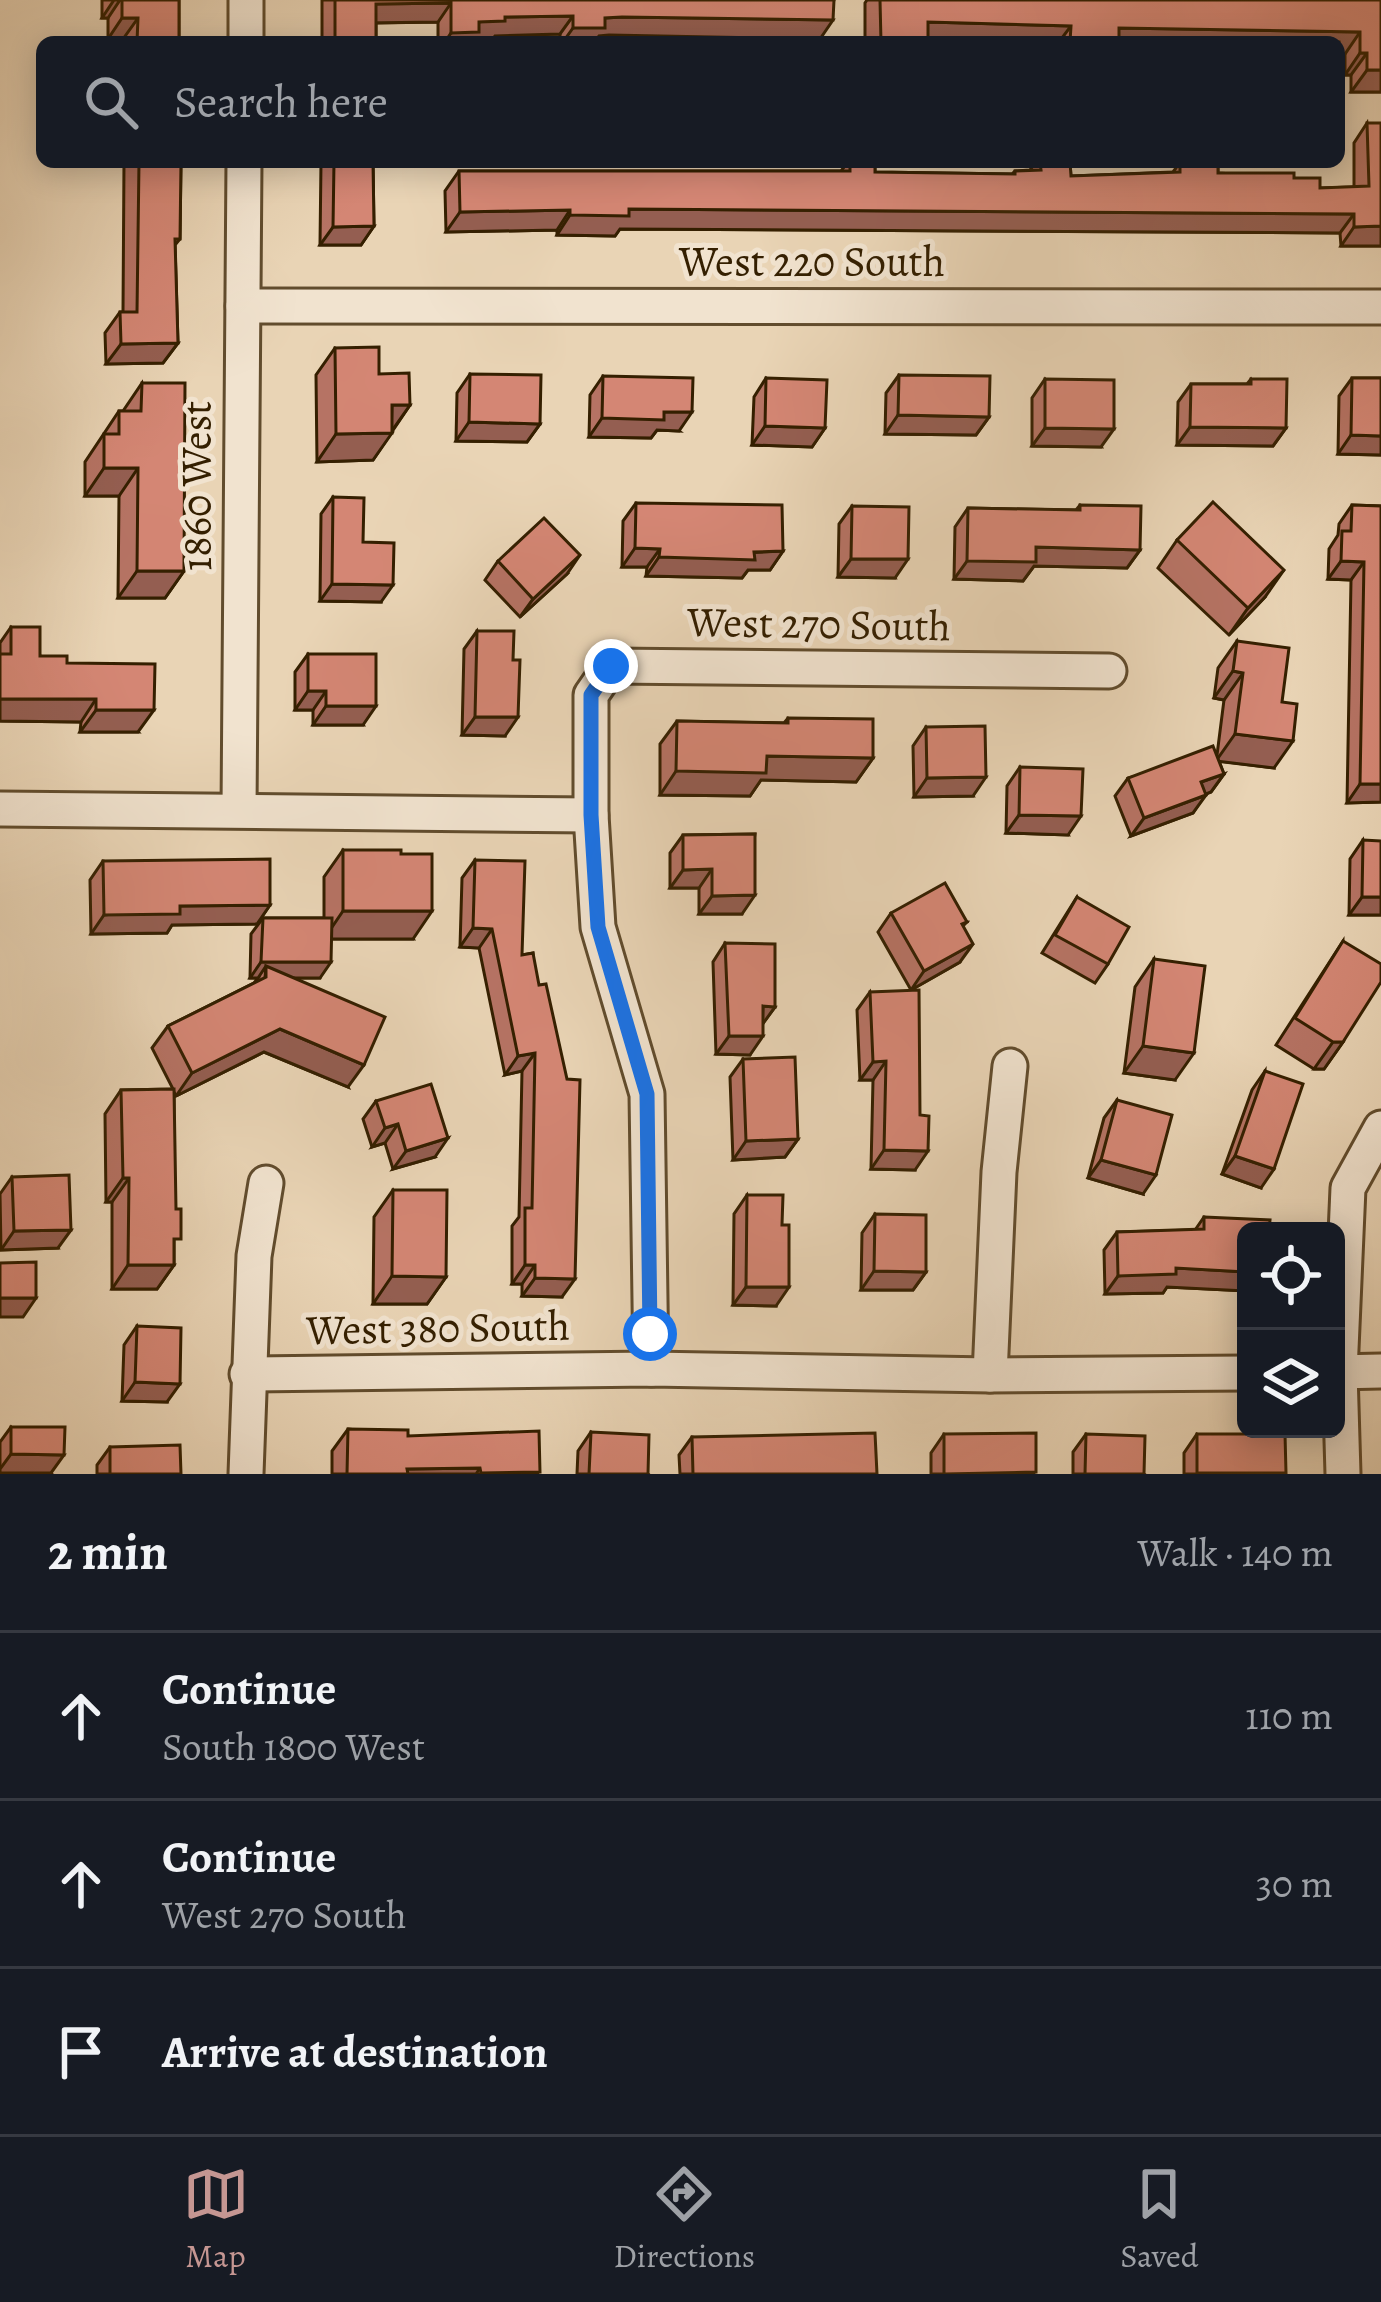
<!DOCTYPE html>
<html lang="en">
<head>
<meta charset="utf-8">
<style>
	:root { --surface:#171b24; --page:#242831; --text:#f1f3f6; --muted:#9ea1a6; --line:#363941; --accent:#c59692 }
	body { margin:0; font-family:Alegreya,serif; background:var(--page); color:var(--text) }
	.controls { position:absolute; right:36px; bottom:36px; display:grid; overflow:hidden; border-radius:18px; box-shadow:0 6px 30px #0003 }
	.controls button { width:108px; height:108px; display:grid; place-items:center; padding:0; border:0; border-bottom:3px solid var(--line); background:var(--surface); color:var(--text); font:60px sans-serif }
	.stop { position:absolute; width:36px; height:36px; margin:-27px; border:9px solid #1a73e8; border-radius:50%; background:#fff }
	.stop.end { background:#1a73e8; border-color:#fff; box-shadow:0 3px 12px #0008 }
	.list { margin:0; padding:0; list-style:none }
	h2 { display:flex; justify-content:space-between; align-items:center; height:156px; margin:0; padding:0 48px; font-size:51px }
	h2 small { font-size:39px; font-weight:400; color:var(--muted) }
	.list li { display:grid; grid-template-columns:78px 1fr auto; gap:36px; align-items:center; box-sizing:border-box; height:168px; padding:0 48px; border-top:3px solid var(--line) }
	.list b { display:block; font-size:45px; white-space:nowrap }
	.list p { margin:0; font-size:39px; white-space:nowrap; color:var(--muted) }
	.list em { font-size:39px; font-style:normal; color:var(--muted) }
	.icon { flex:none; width:66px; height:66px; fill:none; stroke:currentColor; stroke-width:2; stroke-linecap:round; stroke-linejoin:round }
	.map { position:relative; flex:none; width:1381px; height:1474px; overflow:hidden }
	.search { position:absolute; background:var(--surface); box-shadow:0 6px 30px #0003; left:36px; right:36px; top:36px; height:132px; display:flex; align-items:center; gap:30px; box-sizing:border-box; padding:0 42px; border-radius:18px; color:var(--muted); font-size:45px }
	.sheet { height:660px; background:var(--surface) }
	nav { display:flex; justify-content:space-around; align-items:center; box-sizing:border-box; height:168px; border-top:3px solid var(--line); background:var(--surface); font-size:33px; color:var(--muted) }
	nav a { display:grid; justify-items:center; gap:6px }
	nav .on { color:var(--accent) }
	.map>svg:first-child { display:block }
</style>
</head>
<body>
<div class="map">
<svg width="1381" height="1474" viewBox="0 0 1381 1474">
	<rect width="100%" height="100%" fill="#e9d4b5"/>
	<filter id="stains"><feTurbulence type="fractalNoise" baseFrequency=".00167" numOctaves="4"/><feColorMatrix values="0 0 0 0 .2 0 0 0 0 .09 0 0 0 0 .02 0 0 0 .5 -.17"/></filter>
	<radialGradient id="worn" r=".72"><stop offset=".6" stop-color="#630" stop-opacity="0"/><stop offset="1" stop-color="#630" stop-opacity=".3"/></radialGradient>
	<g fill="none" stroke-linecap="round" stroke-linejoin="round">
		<!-- minor casing -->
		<g stroke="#614c2d" stroke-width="39">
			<g id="minor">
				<polyline points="246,42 246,0"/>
				<polyline points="243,306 1381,307"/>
				<polyline points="0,809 591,815"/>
				<polyline points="239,810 244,162"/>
				<polyline points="651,1369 647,1094 598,927 591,815 591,695 611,666 1109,671"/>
				<polyline points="1336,1372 1381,1371"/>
				<polyline points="247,1374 651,1369 990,1375 1246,1373"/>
				<polyline points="990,1375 999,1172 1010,1066"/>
				<polyline points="246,1474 254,1256 266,1183"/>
				<polyline points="1343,1474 1340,1372 1348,1188 1381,1128"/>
			</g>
		</g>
		<!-- minor -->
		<use href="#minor" stroke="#f1e3cf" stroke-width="33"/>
	</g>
	<!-- wall -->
	<g fill="#b67364" stroke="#341f00" stroke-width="3">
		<polygon points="102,0 179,0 179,42 123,42 123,39 108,39 108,18 102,18"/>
		<polygon points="322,0 834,0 820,39 609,35 599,36 595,42 560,42 560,34 495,36 492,40 438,42 438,22 376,23 376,42 322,42"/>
		<polygon points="867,0 1381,0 1381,92 1351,92 1351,75 1345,75 1345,54 1339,53 1339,42 865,42 865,3"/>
		<polygon points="1367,123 1381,246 1341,246 1340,233 620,229 615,236 557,235 557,230 446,232 445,191 459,171 841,171 848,162 875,162 875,172 1012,174 1015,171 1030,170 1036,162 1070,162 1071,176 1173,172 1176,168 1176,162 1218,162 1218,173 1294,178 1320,188 1354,187 1354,143"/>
		<polygon points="124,162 181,162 180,239 175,245 178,343 163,363 106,364 105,333 120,312 123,312"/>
		<polygon points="321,162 373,162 374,226 361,245 320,245"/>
		<polygon points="335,348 379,374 410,405 373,460 317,462 316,375"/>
		<polygon points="470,374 540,424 527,442 456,441 457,393"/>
		<polygon points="899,375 989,417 976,435 885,434 886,393"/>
		<polygon points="603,376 679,431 657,430 651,438 589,437 590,395"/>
		<polygon points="766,378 825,428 812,447 752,445 754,397"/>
		<polygon points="1352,378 1381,378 1381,455 1338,454 1339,396"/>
		<polygon points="1045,379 1101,447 1032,446 1032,398"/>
		<polygon points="1251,379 1286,428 1273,446 1177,445 1178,402 1191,384 1247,384"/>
		<polygon points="142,383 184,571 165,598 118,598 119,496 85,496 85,462 119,411 123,411"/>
		<polygon points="333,497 363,542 381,602 320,601 321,514"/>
		<polygon points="636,503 783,551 770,570 748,570 742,578 646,576 647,567 622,567 623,521"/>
		<polygon points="1080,505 1140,550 1127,568 1034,566 1023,581 954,579 955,527 968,508 1076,510"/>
		<polygon points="1352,505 1381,506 1381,802 1347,803 1351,580 1328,579 1329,549 1338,535 1339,524"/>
		<polygon points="852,506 895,578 838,577 839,524"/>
		<polygon points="1177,540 1265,597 1229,635 1158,568"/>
		<polygon points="498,561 567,574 520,617 485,580"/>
		<polygon points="11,627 40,656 67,663 138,732 80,732 81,722 0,721 0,643"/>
		<polygon points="477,631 505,736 462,735 464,649"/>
		<polygon points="1237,641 1274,768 1219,761 1224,774 1211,792 1205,794 1193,813 1131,836 1115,796 1128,778 1217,755 1224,700 1214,698 1218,668"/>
		<polygon points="308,654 363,725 313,725 313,710 295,710 295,672"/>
		<polygon points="788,718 873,758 856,782 761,780 750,796 660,795 660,744 677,721 784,723"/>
		<polygon points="926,727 973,796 914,797 913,746"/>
		<polygon points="1020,767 1068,835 1006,833 1007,786"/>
		<polygon points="755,834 742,914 699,914 699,888 670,888 670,853 683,835"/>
		<polygon points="1363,840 1381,915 1349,915 1350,859"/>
		<polygon points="343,850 413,939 331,939 320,978 293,978 348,1087 264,1052 176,1096 174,1092 174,1265 157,1289 112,1289 112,1202 106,1202 105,1114 121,1090 173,1089 152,1048 168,1026 254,983 258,978 250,978 251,934 263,918 324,918 324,877"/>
		<polygon points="475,860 522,955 533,953 562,1297 522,1296 522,1284 512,1284 512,1226 519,1217 522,1071 505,1075 479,948 460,947 462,878"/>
		<polygon points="103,861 270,905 257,924 172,925 167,933 91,934 90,880"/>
		<polygon points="1077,897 1108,964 1095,983 1042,953"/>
		<polygon points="891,913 967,922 963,926 960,962 911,990 878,932"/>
		<polygon points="1343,941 1343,1042 1324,1069 1314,1069 1276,1045"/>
		<polygon points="725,943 775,1007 763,1023 750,1055 716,1054 713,962"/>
		<polygon points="1154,959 1175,1080 1124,1073 1135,987"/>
		<polygon points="870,992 915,1170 871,1169 873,1080 860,1080 857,1010"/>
		<polygon points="743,1059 798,1139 785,1157 733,1160 730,1077"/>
		<polygon points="1265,1071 1261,1188 1222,1174 1252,1090"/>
		<polygon points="1117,1100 1143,1194 1088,1178 1104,1118"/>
		<polygon points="376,1101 435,1157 393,1169 385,1143 372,1147 363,1119"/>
		<polygon points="12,1177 58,1248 1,1250 0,1194"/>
		<polygon points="393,1190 446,1277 427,1304 373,1304 374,1217"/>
		<polygon points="747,1195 776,1306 733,1305 734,1214"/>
		<polygon points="875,1214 926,1272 913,1290 861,1290 862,1233"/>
		<polygon points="1204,1217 1246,1231 1246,1291 1167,1287 1163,1293 1105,1294 1104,1250 1117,1232 1195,1230"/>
		<polygon points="137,1326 167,1402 122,1401 124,1345"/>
		<polygon points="11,1427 51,1473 0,1473 0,1442"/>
		<polygon points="348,1429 408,1436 539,1474 332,1474 332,1451"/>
		<polygon points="591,1432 648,1474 577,1474 578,1451"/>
		<polygon points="944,1434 1035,1474 931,1474 931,1453"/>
		<polygon points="1086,1434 1144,1474 1073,1474 1073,1452"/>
		<polygon points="1197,1434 1285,1474 1184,1474 1184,1453"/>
		<polygon points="692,1437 877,1474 680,1474 679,1455"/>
		<polygon points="110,1447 181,1474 97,1474 97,1465"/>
	</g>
	<!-- shaded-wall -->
	<g fill="#945e51" stroke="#341f00" stroke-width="3">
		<polygon points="114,0 120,0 108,18 102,18"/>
		<polygon points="451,3 438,22 363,23 376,4"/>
		<polygon points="573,16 560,34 495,36 492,40 445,42 451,33 479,22 505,17"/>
		<polygon points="622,17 833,20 820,39 609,35 599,36 595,42 563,42 573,28 605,18"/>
		<polygon points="122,18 138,18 123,39 108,39"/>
		<polygon points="928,22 1071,26 1059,42 914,42"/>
		<polygon points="1119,28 1360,32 1345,54 1339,53 1339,42 1109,42"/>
		<polygon points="1360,53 1367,53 1351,75 1345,75"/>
		<polygon points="1367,70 1381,70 1381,92 1351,92"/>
		<polygon points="629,209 1354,214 1340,233 620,229 615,236 557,235 570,215"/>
		<polygon points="570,210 557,230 446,232 460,212"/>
		<polygon points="374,226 361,245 320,245 333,227"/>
		<polygon points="1381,226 1381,246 1341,246 1354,227"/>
		<polygon points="178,343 163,363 106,364 121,344"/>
		<polygon points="392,405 410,405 391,432"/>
		<polygon points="664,412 692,412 679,431 657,430 651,438 589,437 602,418"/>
		<polygon points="898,415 989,417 976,435 885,434"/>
		<polygon points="469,422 540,424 527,442 456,441"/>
		<polygon points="765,426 825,428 812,447 752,445"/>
		<polygon points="1190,427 1286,428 1273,446 1177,445"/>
		<polygon points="1045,428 1114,429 1101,447 1032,446"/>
		<polygon points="392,433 373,460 317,462 336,434"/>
		<polygon points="1351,435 1381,436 1381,455 1338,454"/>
		<polygon points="104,468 138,468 119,496 85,496"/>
		<polygon points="1036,547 1140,550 1127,568 1034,566 1023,581 954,579 967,561"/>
		<polygon points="635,548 660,549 647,567 622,567"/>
		<polygon points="783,551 770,570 748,570 742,578 646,576 659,557"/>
		<polygon points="580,555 567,574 520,617 533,599"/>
		<polygon points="851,559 908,559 895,578 838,577"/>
		<polygon points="1341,561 1364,562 1351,580 1328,579"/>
		<polygon points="1284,570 1265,597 1229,635 1248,608"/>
		<polygon points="137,571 184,571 165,598 118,598"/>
		<polygon points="332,584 393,585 381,602 320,601"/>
		<polygon points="1233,671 1243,673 1224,700 1214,698"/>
		<polygon points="308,691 326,691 313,710 295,710"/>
		<polygon points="0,699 96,699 81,722 0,721"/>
		<polygon points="326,706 376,706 363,725 313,725"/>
		<polygon points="96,710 154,710 138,732 80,732"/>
		<polygon points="475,717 518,717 505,736 462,735"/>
		<polygon points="1235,734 1293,741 1274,768 1216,761"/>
		<polygon points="767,756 873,758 856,782 761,780 750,796 660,795 676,771"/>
		<polygon points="1224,774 1211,792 1188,801 1201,782"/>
		<polygon points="986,777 973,796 914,797 927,778"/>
		<polygon points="1360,784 1381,784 1381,802 1347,803"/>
		<polygon points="1206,795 1193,813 1131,836 1144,818"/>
		<polygon points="1019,815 1081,816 1068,835 1006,833"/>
		<polygon points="712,869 699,888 670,888 683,870"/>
		<polygon points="755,895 742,914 699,914 712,896"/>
		<polygon points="1362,897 1381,897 1381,915 1349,915"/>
		<polygon points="270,905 257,924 172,925 167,933 91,934 104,915 180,906"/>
		<polygon points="343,911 432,911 413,939 324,939"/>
		<polygon points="473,928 492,929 479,948 460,947"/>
		<polygon points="973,944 960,962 911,990 924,971"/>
		<polygon points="261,962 331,962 320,978 265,978 266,966 258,978 250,978"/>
		<polygon points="763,1006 775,1007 762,1025"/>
		<polygon points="280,1029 364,1065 348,1087 264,1052 176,1096 192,1073"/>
		<polygon points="729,1036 763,1036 750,1055 716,1054"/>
		<polygon points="1333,1042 1343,1042 1324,1069 1314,1069"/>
		<polygon points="1143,1046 1194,1053 1175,1080 1124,1073"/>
		<polygon points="535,1053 522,1071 505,1075 518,1056"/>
		<polygon points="886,1061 873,1080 860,1080 873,1062"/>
		<polygon points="398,1124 385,1143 372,1147 385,1128"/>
		<polygon points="448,1138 435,1157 393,1169 406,1151"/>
		<polygon points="798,1139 785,1157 733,1160 746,1141"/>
		<polygon points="884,1150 928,1151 915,1170 871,1169"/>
		<polygon points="1235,1156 1274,1169 1261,1188 1222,1174"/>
		<polygon points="1101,1160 1156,1175 1143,1194 1088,1178"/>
		<polygon points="123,1178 129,1178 112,1202 106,1202"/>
		<polygon points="71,1230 58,1248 1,1250 14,1231"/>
		<polygon points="128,1265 174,1265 157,1289 112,1289"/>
		<polygon points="525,1265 535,1265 522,1284 512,1284"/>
		<polygon points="1176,1268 1246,1272 1246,1291 1167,1287 1163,1293 1105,1294 1118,1276"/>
		<polygon points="874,1271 926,1272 913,1290 861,1290"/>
		<polygon points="392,1276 446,1277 427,1304 373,1304"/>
		<polygon points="535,1278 575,1279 562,1297 522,1296"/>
		<polygon points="746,1287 789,1287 776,1306 733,1305"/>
		<polygon points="0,1298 36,1298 23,1317 0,1317"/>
		<polygon points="135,1382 180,1384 167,1402 122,1401"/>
		<polygon points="11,1454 64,1455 51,1473 0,1473 0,1469"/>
		<polygon points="480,1468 476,1474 404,1474 407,1469"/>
	</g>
	<!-- building -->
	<g fill="#d48674" stroke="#341f00" stroke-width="3">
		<polygon points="122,0 179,0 179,42 137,42 138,18 122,18"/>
		<polygon points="335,0 834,0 833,20 622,17 605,18 605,28 573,28 573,16 505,17 505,21 479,22 479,32 451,33 451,3 376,4 376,42 335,42"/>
		<polygon points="880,0 1381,0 1381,70 1367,70 1367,53 1360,53 1360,32 1119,28 1119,42 1070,42 1071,26 928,22 928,42 881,42"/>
		<polygon points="1367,123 1381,123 1381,226 1354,227 1354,214 629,209 629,216 570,215 570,210 460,212 459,171 850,171 850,162 875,162 875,172 1015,174 1015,171 1041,170 1040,162 1070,162 1071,176 1180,172 1180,163 1218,162 1218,173 1294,173 1294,178 1320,178 1320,188 1369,186"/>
		<polygon points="139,162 181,162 180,239 175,239 178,343 121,344 120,312 137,312"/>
		<polygon points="334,162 373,162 374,226 333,227"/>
		<polygon points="379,347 379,374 409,373 410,405 392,405 392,433 336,434 335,348"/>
		<polygon points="470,374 541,375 540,424 469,422"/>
		<polygon points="899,375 990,376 989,417 898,415"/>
		<polygon points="603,376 693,378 692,412 664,412 664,420 602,418"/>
		<polygon points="766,378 827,380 825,428 765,426"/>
		<polygon points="1352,378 1381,378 1381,436 1351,435"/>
		<polygon points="1045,379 1114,380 1114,429 1045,428"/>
		<polygon points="1251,379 1287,379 1286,428 1190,427 1191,384 1251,384"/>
		<polygon points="142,383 185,383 184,571 137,571 138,468 104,468 104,434 119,434 119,411 141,411"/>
		<polygon points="333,497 364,498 363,542 394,543 393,585 332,584"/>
		<polygon points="1213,502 1284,570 1248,608 1177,540"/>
		<polygon points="636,503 782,505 783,551 754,552 755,560 659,557 660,549 635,548"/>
		<polygon points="1080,505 1141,506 1140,550 1036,547 1036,562 967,561 968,508 1080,510"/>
		<polygon points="1352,505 1381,506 1381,784 1360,784 1364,562 1341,561 1342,531 1351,531"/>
		<polygon points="852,506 909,507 908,559 851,559"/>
		<polygon points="544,518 580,555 533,599 498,561"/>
		<polygon points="11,627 40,627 40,656 67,656 67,663 155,664 154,710 96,710 96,699 0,699 0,654 11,654"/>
		<polygon points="477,631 514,631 513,660 520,660 518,717 475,717"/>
		<polygon points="1237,641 1289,648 1282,702 1297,704 1293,741 1235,734 1243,673 1233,671"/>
		<polygon points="308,654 376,654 376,706 326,706 326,691 308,691"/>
		<polygon points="788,718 873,719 873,758 767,756 766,773 676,771 677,721 788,723"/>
		<polygon points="985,726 986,777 927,778 926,727"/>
		<polygon points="1213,746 1224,774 1201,782 1206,795 1144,818 1128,778"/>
		<polygon points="1020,767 1083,769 1081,816 1019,815"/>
		<polygon points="755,834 755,895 712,896 712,869 683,870 683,835"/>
		<polygon points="1363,840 1381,841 1381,897 1362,897"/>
		<polygon points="343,850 401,850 401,854 432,854 432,911 343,911"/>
		<polygon points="270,859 270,905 180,906 180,914 104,915 103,861"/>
		<polygon points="475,860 525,861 522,955 533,953 539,985 546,984 567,1079 580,1080 575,1279 535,1278 535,1265 525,1265 525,1208 532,1208 535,1053 518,1056 492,929 473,928"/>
		<polygon points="945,883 967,922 962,924 973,944 924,971 891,913"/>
		<polygon points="1077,897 1129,927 1108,964 1055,935"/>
		<polygon points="263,918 332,918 331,962 261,962"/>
		<polygon points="1343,941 1381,964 1381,982 1343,1042 1333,1042 1295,1018"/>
		<polygon points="725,943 775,944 775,1007 763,1006 763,1036 729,1036"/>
		<polygon points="1154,959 1205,966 1194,1053 1143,1046"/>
		<polygon points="266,966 385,1017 364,1065 280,1029 192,1073 168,1026 266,977"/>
		<polygon points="919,990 920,1115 929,1116 928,1151 884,1150 886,1061 873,1062 870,992"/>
		<polygon points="795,1057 798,1139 746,1141 743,1059"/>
		<polygon points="1265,1071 1303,1084 1274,1169 1235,1156"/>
		<polygon points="431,1084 448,1138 406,1151 398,1124 385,1128 376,1101"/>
		<polygon points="174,1089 176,1209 181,1209 181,1239 174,1239 174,1265 128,1265 129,1178 123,1178 121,1090"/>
		<polygon points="1117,1100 1172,1115 1156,1175 1101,1160"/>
		<polygon points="69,1175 71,1230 14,1231 12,1177"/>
		<polygon points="393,1190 447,1190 446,1277 392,1276"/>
		<polygon points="747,1195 783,1195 782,1225 789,1225 789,1287 746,1287"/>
		<polygon points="875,1214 926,1215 926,1272 874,1271"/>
		<polygon points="1204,1217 1270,1220 1269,1231 1246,1231 1246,1272 1176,1268 1176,1274 1118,1276 1117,1232 1204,1229"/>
		<polygon points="36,1262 36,1298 0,1298 0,1263"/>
		<polygon points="137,1326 181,1328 180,1384 135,1382"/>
		<polygon points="11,1427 65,1427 64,1455 11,1454"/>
		<polygon points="348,1429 408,1430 408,1436 539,1431 540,1472 481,1473 480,1468 407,1469 408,1474 347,1474"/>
		<polygon points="591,1432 649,1435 648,1474 589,1474"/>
		<polygon points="875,1433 877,1474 693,1474 692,1437"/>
		<polygon points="1036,1433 1036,1472 944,1474 944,1434"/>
		<polygon points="1086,1434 1145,1436 1144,1474 1085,1474"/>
		<polygon points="1197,1434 1285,1434 1286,1473 1197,1473"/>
		<polygon points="180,1445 181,1474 110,1474 110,1447"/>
	</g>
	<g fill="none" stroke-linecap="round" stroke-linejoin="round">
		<!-- route -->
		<polyline stroke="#1a73e8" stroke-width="15" points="611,666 591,695 591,815 598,927 647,1094 650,1334"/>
	</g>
	<g text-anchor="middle" stroke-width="10" stroke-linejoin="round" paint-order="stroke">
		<!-- street labels -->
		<g font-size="42" fill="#341f00" stroke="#f1e3cf">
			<text x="812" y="276">West 220 South</text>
			<text transform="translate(196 486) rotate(-90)" y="15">1860 West</text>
			<text transform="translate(819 623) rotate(1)" y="15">West 270 South</text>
			<text transform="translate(438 1327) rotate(-1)" y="15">West 380 South</text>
		</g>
	</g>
	<rect width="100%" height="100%" filter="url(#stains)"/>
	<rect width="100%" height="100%" fill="url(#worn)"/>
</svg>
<div class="controls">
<button><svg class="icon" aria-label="locate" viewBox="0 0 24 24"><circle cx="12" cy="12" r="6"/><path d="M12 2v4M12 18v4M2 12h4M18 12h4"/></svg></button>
<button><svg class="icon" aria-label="layers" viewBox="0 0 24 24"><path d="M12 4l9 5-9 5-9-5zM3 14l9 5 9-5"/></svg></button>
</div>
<div class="stop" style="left:650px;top:1334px"></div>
<div class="stop end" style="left:611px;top:666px"></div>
<div class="search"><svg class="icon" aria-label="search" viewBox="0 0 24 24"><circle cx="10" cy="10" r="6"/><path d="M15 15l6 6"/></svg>Search here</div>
</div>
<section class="sheet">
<h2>2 min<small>Walk · 140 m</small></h2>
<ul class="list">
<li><svg class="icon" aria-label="ahead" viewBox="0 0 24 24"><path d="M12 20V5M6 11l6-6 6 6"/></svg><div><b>Continue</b><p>South 1800 West</p></div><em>110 m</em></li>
<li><svg class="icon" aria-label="ahead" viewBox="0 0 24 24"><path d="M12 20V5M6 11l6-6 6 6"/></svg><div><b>Continue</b><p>West 270 South</p></div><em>30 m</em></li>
<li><svg class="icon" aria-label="arrive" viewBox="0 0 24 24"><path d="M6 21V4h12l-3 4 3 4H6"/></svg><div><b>Arrive at destination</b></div></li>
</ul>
</section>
<nav>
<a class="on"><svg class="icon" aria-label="map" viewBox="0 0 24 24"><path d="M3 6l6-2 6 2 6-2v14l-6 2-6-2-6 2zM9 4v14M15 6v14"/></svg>Map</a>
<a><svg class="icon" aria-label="directions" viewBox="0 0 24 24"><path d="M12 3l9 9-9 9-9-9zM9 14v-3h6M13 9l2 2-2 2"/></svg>Directions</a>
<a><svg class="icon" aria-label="saved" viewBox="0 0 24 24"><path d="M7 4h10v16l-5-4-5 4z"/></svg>Saved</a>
</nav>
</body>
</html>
